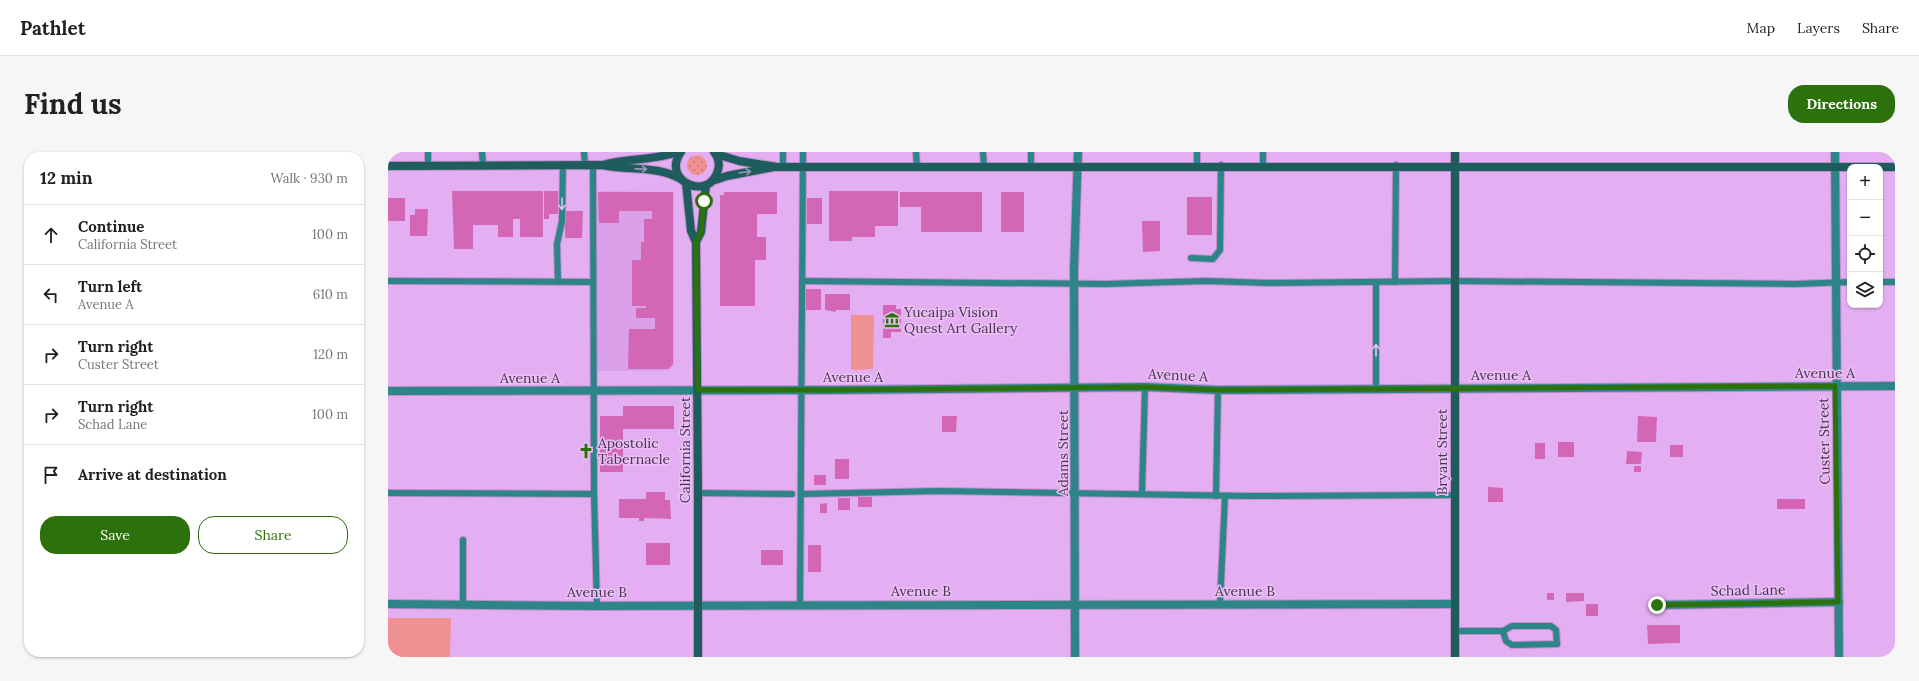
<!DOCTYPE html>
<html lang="en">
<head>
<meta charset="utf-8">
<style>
	:root { --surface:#fff; --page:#f6f6f6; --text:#202124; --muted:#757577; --line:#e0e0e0; --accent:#2d710d }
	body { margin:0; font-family:Lora,serif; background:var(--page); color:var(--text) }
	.controls { position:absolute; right:12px; top:12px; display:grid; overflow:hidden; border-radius:8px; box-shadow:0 1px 3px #0004 }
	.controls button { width:36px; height:36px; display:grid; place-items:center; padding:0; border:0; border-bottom:1px solid var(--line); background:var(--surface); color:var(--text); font:20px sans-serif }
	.stop { position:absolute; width:12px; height:12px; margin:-9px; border:3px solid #2d710d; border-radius:50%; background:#fff }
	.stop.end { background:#2d710d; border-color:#fff; box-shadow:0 1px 4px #0008 }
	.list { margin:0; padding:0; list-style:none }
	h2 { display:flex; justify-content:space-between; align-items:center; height:52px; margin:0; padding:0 16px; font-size:17px }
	h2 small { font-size:13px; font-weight:400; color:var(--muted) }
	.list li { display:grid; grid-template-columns:26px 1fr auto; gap:12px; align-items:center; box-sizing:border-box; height:60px; padding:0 16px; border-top:1px solid var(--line) }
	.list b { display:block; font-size:15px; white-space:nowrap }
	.list p { margin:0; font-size:13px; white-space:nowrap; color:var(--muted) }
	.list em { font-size:13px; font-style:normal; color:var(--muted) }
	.actions { display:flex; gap:8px; padding:12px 16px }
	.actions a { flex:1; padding:9px 0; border:1px solid var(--accent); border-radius:16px; text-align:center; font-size:14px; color:var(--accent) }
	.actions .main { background:var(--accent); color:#fff }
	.icon { flex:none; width:22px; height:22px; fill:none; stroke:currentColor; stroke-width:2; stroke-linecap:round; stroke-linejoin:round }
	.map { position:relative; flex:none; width:1507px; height:505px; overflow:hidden; border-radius:16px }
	header { display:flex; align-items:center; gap:24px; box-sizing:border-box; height:56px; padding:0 20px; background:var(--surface); border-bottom:1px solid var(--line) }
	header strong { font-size:19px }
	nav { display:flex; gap:22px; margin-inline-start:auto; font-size:14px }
	.intro { display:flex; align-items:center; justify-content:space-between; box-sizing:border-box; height:96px; padding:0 24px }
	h1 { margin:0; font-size:28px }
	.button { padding:10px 18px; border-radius:16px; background:var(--accent); color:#fff; font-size:14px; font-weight:700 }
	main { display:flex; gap:24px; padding:0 24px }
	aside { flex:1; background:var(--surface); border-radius:16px; box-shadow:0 1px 3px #0004 }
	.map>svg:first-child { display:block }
</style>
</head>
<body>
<header>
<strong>Pathlet</strong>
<nav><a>Map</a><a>Layers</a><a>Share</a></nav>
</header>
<div class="intro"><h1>Find us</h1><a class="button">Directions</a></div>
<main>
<aside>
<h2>12 min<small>Walk · 930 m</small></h2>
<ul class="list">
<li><svg class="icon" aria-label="ahead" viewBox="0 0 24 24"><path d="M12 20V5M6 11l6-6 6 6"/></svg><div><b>Continue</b><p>California Street</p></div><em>100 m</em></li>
<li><svg class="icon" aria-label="left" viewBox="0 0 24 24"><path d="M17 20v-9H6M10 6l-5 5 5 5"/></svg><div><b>Turn left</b><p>Avenue A</p></div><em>610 m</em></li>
<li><svg class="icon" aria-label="right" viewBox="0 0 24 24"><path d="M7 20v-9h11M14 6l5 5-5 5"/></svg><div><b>Turn right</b><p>Custer Street</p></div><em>120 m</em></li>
<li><svg class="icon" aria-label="right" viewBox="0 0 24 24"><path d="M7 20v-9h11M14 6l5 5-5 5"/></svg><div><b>Turn right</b><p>Schad Lane</p></div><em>100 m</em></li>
<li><svg class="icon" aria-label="arrive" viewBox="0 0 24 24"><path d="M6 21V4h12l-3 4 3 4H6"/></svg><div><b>Arrive at destination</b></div></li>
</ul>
<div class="actions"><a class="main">Save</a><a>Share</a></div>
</aside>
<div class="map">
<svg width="1507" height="505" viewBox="0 0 1507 505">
	<defs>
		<pattern id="garden-dots" width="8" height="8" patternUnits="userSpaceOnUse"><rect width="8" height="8" fill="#ef9092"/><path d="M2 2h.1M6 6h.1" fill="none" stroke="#c47679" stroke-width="1.8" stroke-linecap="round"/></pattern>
	</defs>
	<rect width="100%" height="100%" fill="#e3aef2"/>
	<!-- built -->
	<polygon fill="#daa1ea" points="209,39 286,40 286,213 281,219 209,219"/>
	<!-- green -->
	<g fill="#ef9092">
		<polygon points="463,163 486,163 485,217 463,218"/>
		<polygon points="0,466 63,466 62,505 0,505"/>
	</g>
	<!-- garden -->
	<circle fill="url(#garden-dots)" cx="309" cy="13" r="10"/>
	<!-- building -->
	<g fill="#d367b6">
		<polygon points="64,39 155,39 155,85 132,85 132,67 125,67 125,85 110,85 110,73 85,73 85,97 66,97"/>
		<polygon points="156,39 170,39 170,62 161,62 161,67 156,67"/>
		<polygon points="441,39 510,39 510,74 487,74 487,85 464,85 464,89 441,89"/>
		<polygon points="210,40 285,40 285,212 280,217 240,217 241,177 267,177 267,166 248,166 248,156 258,156 258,154 244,154 244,108 253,108 253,90 256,90 256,67 264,67 264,59 231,59 231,71 211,71"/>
		<polygon points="336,40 389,40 389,62 369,62 369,85 378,85 378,108 367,108 367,154 332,154 332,43 336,43"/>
		<polygon points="512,40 594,40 594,80 533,80 533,55 512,55"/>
		<rect x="613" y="40" width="23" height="40"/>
		<rect x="799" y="45" width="25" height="38"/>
		<rect x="0" y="46" width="17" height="23"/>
		<rect x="419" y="46" width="15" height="26"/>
		<polygon points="27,57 40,57 39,84 22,84 22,63 27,63"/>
		<polygon points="177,59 195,59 194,86 177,86"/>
		<polygon points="754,69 772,69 772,99 755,100"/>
		<rect x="418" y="137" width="15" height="21"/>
		<polygon points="437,142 462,142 462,158 448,158 448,160 437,158"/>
		<polygon points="495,153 508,153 508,157 513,157 513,180 503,180 503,186 495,186"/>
		<polygon points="235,254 286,254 286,277 235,277 235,320 212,320 212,264 235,264"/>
		<polygon points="554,264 569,264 568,280 554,280"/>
		<polygon points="1250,264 1269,265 1268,290 1249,290"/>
		<rect x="1170" y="290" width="16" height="15"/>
		<rect x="1147" y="291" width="10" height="16"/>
		<rect x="1282" y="293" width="13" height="12"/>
		<polygon points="1239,299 1254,300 1253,312 1238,312"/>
		<rect x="447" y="307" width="14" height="20"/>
		<rect x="1246" y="314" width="7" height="6"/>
		<rect x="426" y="323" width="12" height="10"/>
		<polygon points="1100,335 1115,336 1115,350 1100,350"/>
		<polygon points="258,340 277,340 277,348 282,348 283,367 256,366 256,369 251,369 251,366 231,366 231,347 258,347"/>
		<rect x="470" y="345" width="14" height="10"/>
		<rect x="450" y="346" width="12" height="12"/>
		<rect x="1389" y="347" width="28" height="10"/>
		<polygon points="439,351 439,361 432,361 432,352"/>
		<rect x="258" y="391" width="24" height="22"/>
		<rect x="420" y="393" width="13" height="27"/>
		<rect x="373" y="398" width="22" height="15"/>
		<rect x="1159" y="441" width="7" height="7"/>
		<polygon points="1178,441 1196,441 1196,449 1178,450"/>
		<rect x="1198" y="452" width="12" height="12"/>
		<polygon points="1259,473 1292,473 1292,491 1260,492"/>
	</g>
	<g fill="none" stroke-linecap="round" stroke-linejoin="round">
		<!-- lane casing -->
		<g stroke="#be90cb" stroke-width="8">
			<g id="lane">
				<polyline points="94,0 95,13"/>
				<polyline points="196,0 197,13"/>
				<polyline points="395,0 395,14"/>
				<polyline points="528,0 529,14"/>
				<polyline points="595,0 596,14"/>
				<polyline points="643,0 643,14"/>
				<polyline points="40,13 40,0"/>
				<polyline points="809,13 809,0"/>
				<polyline points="875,13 875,0"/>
				<polyline points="803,106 825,107 832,98 833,13"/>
				<polyline points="0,129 205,130"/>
				<polyline points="414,129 717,132 818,129 881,131 1067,129 1407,132 1462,130"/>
				<polyline points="170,130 169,92 174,69 175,13"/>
				<polyline points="988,130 988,237"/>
				<polyline points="1007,130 1008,13"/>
				<polyline points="1492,130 1507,130"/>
				<polyline points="0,341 206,342 205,13"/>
				<polyline points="310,341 404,342"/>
				<polyline points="206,342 209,454"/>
				<polyline points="414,342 551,339 858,344 1067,343"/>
				<polyline points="754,342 757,235"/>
				<polyline points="828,344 830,238"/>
				<polyline points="75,388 75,453"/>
				<polyline points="412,452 415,0"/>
				<polyline points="832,452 837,344"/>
				<polyline points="1066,479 1115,479 1124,474 1163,474 1168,478 1169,492 1124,493 1118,489 1115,479"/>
			</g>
		</g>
		<!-- street casing -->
		<g stroke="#be90cb" stroke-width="10">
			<g id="street">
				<polyline points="1447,0 1451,505"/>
				<polyline points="0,239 445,238 757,235 830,238 1507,234"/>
				<polyline points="0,452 209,454 1067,452"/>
				<polyline points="1269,453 1451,450"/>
				<polyline points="687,505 686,118 690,0"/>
			</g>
		</g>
		<!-- secondary casing -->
		<g stroke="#be90cb" stroke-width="10">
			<g id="secondary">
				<path d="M293,0C272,29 322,51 330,18C332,11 330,5 326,0"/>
				<polyline points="1067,0 1067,505"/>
				<polyline points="328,2 351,9 389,15 1507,15"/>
				<path d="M215,13C239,6 265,9 289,0"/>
				<path d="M0,14L214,13C241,19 268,13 293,27"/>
				<polyline points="324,29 339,24 386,15"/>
				<polyline points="298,31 303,79 308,90 310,341 310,505"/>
				<polyline points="308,90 313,80 318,33"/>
			</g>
		</g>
		<!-- lane -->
		<use href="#lane" stroke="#2e8588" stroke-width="6"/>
		<!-- street -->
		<use href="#street" stroke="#2e8588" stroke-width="8"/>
		<!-- secondary -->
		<use href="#secondary" stroke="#1f5c5e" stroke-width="8"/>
	</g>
	<!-- one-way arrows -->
	<defs><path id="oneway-shaft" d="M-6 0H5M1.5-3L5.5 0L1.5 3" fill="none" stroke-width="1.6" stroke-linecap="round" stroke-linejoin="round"/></defs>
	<g stroke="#9998ba">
		<use href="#oneway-shaft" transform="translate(253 17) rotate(1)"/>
		<use href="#oneway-shaft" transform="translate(357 20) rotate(-9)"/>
	</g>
	<g stroke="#e1bdf1">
		<use href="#oneway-shaft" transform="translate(174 52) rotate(91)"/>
		<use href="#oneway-shaft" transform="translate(988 198) rotate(-90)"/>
	</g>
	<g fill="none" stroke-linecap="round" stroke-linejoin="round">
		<!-- route -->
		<polyline stroke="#2d710d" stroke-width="5" points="316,49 313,80 308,90 310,238 445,238 757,235 830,238 1447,234 1450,450 1269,453"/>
	</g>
	<!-- icons -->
	<defs>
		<g id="museum-bare" transform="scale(1.2)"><path d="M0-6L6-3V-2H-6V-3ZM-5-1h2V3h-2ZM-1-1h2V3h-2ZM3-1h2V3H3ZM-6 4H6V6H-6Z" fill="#2d710d" stroke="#eac0f7" stroke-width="2.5" paint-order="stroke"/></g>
		<g id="church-bare" transform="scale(1.2)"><path d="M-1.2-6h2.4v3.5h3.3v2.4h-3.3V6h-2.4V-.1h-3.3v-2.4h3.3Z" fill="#2d710d" stroke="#eac0f7" stroke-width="2.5" paint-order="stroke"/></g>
	</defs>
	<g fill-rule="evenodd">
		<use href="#museum-bare" x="504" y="168"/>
		<use href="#church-bare" x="198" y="299"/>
	</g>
	<g text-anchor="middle" stroke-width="3" stroke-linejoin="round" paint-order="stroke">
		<!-- poi labels -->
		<g font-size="14" fill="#48324e" stroke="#eac0f7" text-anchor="start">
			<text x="516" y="165">Yucaipa Vision<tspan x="516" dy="16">Quest Art Gallery</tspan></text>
			<text x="210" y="296">Apostolic<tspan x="210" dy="16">Tabernacle</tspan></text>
		</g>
		<!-- street labels -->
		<g font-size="14" fill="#48324e" stroke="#eac0f7">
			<text x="1437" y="226">Avenue A</text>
			<text transform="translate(790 223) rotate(3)" y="5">Avenue A</text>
			<text x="1113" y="228">Avenue A</text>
			<text x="465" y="230">Avenue A</text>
			<text x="142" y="231">Avenue A</text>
			<text transform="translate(1436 289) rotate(-91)" y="5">Custer Street</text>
			<text transform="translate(297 298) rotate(-90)" y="5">California Street</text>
			<text transform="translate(1054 300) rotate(-90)" y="5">Bryant Street</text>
			<text transform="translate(675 301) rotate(-90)" y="5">Adams Street</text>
			<text transform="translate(1360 438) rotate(-1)" y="5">Schad Lane</text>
			<text x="533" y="444">Avenue B</text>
			<text x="857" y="444">Avenue B</text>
			<text x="209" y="445">Avenue B</text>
		</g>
	</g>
</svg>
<div class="controls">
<button>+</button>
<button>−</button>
<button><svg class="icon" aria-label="locate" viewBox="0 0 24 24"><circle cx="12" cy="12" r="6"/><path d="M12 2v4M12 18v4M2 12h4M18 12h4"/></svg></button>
<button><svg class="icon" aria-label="layers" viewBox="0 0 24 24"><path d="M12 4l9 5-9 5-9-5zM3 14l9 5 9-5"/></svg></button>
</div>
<div class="stop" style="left:316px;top:49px"></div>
<div class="stop end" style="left:1269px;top:453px"></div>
</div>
</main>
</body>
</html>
